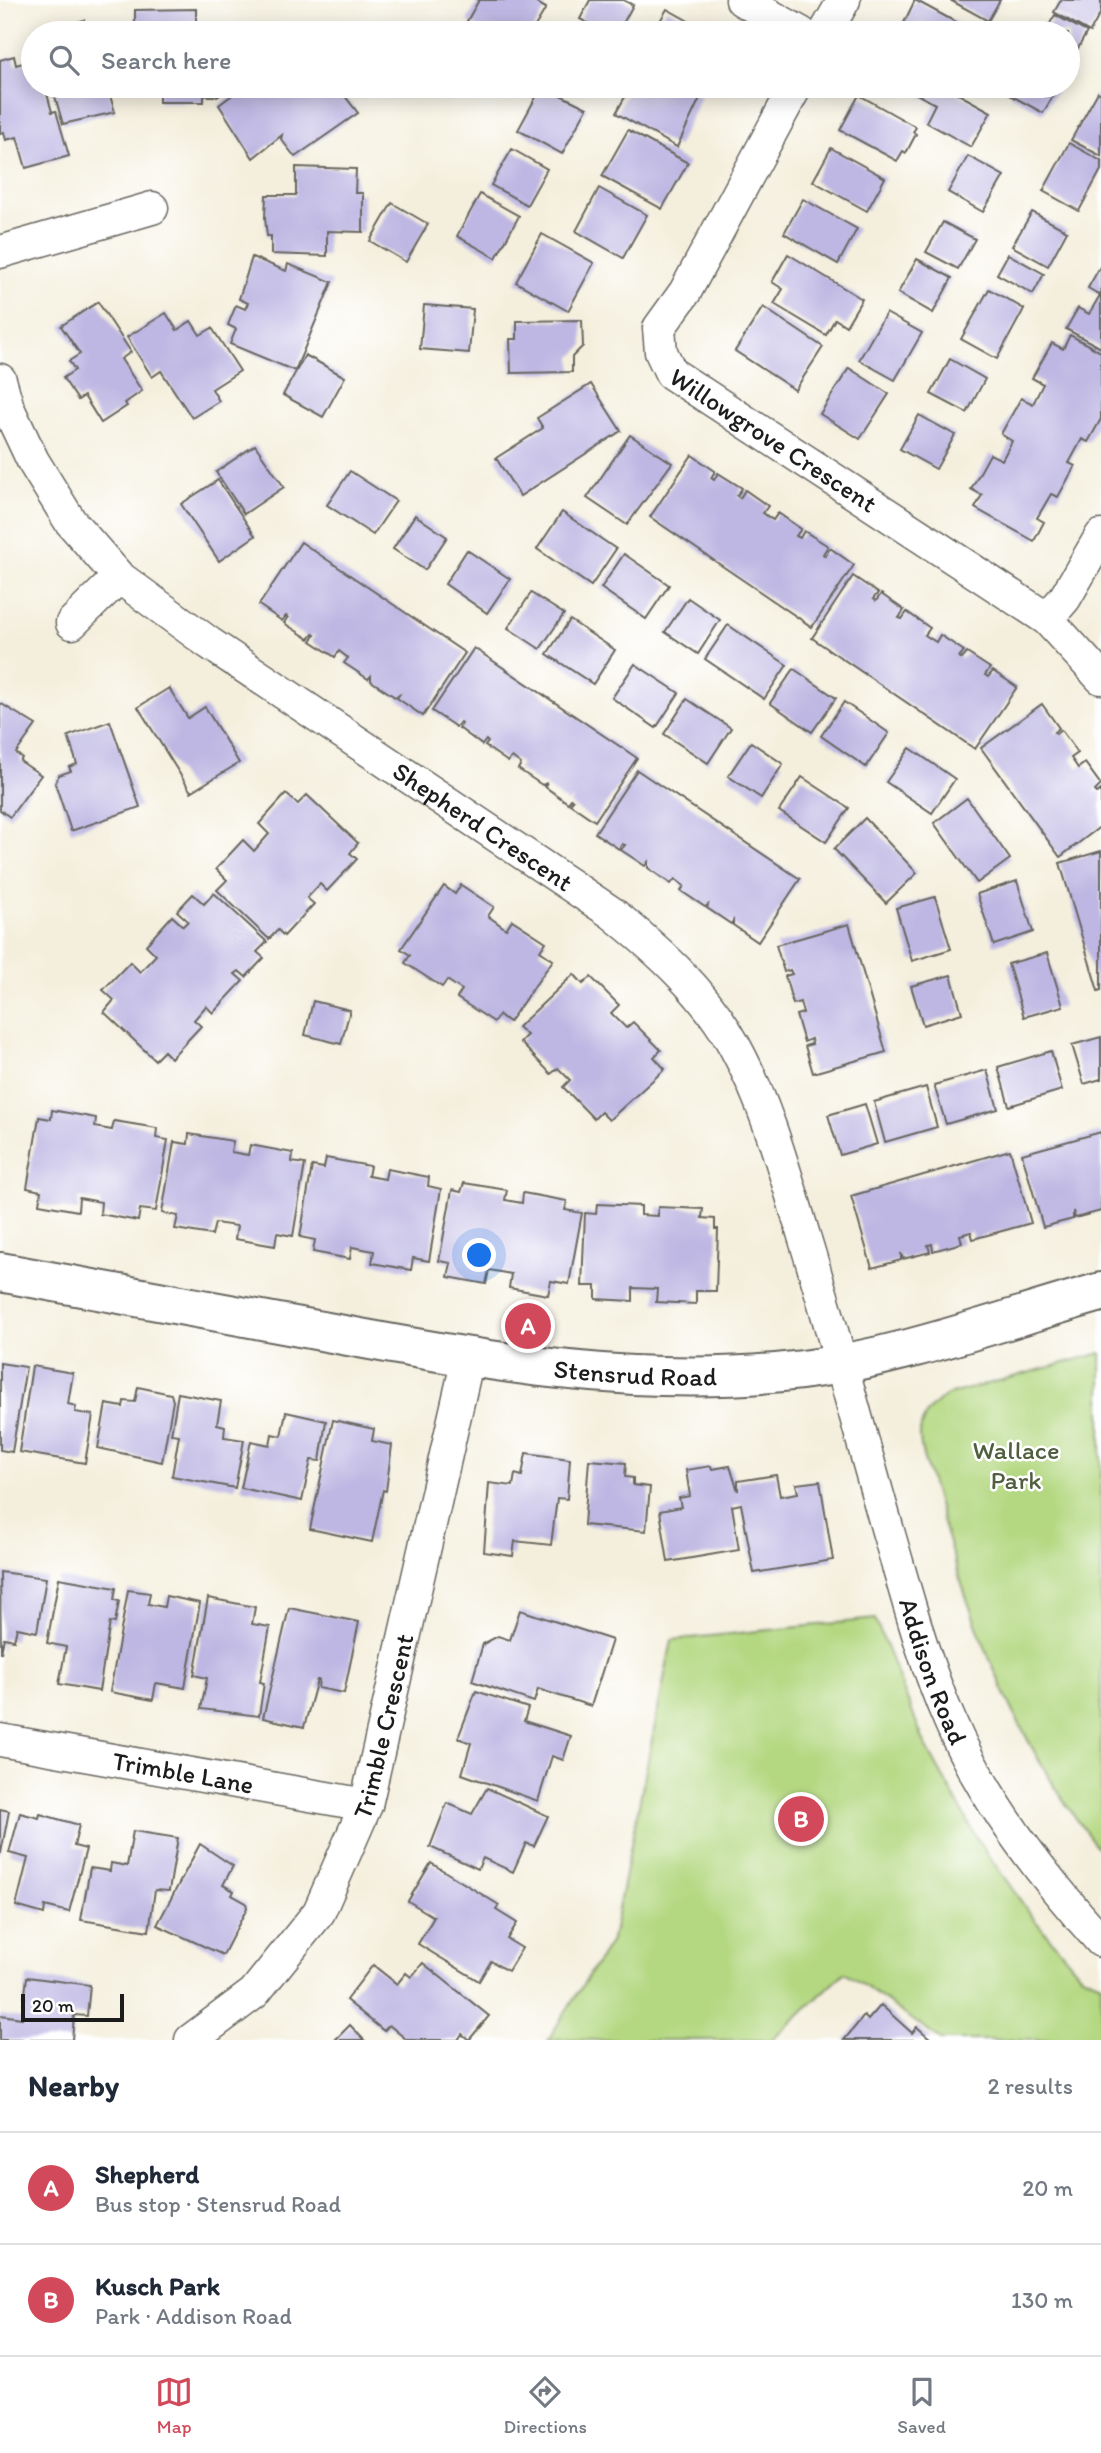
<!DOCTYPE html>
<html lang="en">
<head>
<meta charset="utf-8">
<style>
	:root { --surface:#fff; --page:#f2f2f3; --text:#1f2937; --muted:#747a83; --line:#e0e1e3; --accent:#d1495b }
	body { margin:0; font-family:Itim,sans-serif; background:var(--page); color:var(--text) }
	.scale { position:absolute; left:21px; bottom:18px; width:103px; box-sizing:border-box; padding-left:7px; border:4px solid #1c1c1c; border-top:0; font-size:19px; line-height:24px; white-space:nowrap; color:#1c1c1c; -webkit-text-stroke:5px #fff; paint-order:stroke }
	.you { position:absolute; left:480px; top:1256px; width:24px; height:24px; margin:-18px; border:5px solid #fff; border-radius:50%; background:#1a73e8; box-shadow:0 0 0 10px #1a73e833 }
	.badge { display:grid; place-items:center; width:46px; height:46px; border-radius:50%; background:var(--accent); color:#fff; font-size:23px; font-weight:700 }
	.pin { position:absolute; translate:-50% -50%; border:4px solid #fff; box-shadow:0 2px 7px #0006 }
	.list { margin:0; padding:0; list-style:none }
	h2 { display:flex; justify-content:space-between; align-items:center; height:91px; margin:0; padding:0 28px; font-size:30px }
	h2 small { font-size:23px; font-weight:400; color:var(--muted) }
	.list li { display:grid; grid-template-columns:46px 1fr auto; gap:21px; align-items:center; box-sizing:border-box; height:112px; padding:0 28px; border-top:2px solid var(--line) }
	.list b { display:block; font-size:26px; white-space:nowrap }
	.list p { margin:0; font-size:23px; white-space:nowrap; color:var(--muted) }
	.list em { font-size:23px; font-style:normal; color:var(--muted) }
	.icon { flex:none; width:38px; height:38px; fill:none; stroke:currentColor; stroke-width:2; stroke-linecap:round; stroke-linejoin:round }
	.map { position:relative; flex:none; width:1101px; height:2040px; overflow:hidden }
	.search { position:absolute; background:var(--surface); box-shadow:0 4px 18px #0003; left:21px; right:21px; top:21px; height:77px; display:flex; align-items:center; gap:18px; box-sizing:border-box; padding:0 24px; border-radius:38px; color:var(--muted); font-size:26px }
	.sheet { height:315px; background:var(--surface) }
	nav { display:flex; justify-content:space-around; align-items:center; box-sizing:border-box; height:98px; border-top:2px solid var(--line); background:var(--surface); font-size:19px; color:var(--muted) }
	nav a { display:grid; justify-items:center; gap:4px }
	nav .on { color:var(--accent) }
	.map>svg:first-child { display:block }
</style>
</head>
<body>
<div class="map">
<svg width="1101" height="2040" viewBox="0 0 1101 2040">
	<rect width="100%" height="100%" fill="#fff"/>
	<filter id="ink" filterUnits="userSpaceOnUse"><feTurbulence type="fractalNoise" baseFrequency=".0143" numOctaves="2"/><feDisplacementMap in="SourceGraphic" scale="14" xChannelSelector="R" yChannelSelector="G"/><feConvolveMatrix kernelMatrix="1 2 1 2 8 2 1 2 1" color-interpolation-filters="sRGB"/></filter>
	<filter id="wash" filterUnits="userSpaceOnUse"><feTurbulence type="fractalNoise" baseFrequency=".00686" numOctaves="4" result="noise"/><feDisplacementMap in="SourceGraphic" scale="28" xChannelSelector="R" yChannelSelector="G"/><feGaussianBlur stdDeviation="1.57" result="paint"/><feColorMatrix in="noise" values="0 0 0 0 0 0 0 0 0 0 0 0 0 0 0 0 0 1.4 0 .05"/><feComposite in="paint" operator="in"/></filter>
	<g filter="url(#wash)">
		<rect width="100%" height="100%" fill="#f4efdd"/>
		<!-- green -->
		<g fill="#b4d881" stroke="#687a4e" stroke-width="2">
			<path d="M1101,1353V1852C1018,1748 969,1622 935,1494C930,1475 916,1445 921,1427C925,1412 935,1403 947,1395Z"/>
			<polygon points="875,1619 925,1744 979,1842 1033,1918 1080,1974 1101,1983 1101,2040 941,2040 845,1972 772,2040 548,2040 612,1939 672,1640"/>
		</g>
		<g id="blocks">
			<!-- building -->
			<g fill="#beb7e3">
				<polygon points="479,0 531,0 546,8 531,33 488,33 467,21"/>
				<polygon points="590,0 623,0 633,5 618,33 606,33 580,19"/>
				<polygon points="915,0 976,33 899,33"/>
				<polygon points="950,0 1000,0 988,21"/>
				<polygon points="1061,0 1101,0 1101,12 1090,32 1054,12"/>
				<polygon points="196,9 196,33 135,33 135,10"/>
				<polygon points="667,9 710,33 653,33"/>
				<polygon points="1055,15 1087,32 1070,63 1068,33 1044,33"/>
				<polygon points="84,20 87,31 116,24 118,33 58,33 57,28"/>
				<polygon points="14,56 16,65 33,60 33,86 50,86 46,90 52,112 56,111 69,156 26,168 17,137 6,140 4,132 0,133 0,60"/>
				<polygon points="52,86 107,86 115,112 63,124"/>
				<polygon points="159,86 225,86 219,96 204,96 204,102 159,102"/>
				<polygon points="244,86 337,86 358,113 295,157 281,139 282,135 253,158 219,105"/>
				<polygon points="542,86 587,108 562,154 518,130"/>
				<polygon points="631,86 684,86 701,96 677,147 616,113"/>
				<polygon points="902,86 963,86 958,94 991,112 971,147 926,122 935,104"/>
				<polygon points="1015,86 1059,86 1043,113 1010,95"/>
				<polygon points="1098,92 1101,94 1101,156 1071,140"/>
				<polygon points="859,95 916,127 913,132 916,134 906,153 903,151 897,161 840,130"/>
				<polygon points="628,130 688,163 662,209 602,176"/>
				<polygon points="1069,143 1101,161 1101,170 1079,211 1043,191"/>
				<polygon points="831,148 885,178 867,211 813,181"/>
				<polygon points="512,149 547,169 527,205 491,185"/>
				<polygon points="968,156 1004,176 983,212 948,192"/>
				<polygon points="296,167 356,169 355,193 363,193 363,232 327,231 327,256 271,254 271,236 267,236 265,218 266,195 296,195"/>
				<polygon points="599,188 647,215 623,258 576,231"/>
				<polygon points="480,194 519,216 496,258 457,236"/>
				<polygon points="803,199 857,229 838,264 784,233"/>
				<polygon points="392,203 428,224 406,262 370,241"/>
				<polygon points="1032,212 1067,231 1048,266 1012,246"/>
				<polygon points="943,222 975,239 958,269 926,252"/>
				<polygon points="542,234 594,263 568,311 516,282"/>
				<polygon points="788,254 862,299 846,326 835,319 826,335 774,304 783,289 772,282"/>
				<polygon points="1008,254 1044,274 1033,294 997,274"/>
				<polygon points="252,257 286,271 288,264 332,282 295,371 230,344 236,329 228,325 236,305 245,309 248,303 239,299"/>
				<polygon points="917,259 952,278 933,313 898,293"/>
				<polygon points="1101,265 1101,348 1066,329 1078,308 1089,314 1100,295 1088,288"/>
				<polygon points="989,289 1024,309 997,359 961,339"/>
				<polygon points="98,302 131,352 121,359 142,391 125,403 127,406 101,423 84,396 78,400 63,378 75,370 69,361 80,354 61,326"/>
				<polygon points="424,305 473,309 469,353 420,349"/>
				<polygon points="763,307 823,347 795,390 735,351"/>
				<polygon points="166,313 177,330 191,321 200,335 212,328 240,371 212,389 219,401 192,418 161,371 152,377 127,337"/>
				<polygon points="886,313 922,333 895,380 859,360"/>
				<polygon points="582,320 583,346 572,357 572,372 511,373 510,339 517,339 517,321"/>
				<polygon points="1070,335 1101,352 1101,419 1088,442 1082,439 1069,463 1075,466 1058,497 1051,494 1037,518 1044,522 1034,541 975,508 982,495 971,489 990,454 1002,460 1012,441 1001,434 1021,398 1033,404 1043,384 1032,378 1052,343 1063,349"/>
				<polygon points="305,355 345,377 323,417 283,395"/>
				<polygon points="950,359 985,379 967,413 931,394"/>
				<polygon points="849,368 889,394 860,439 820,414"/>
				<polygon points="591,384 621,431 520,496 496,458 543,428 537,418"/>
				<polygon points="919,415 955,435 936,469 900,449"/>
				<polygon points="630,435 672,463 627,525 587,498"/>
				<polygon points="255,445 284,487 244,514 216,472"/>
				<polygon points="692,455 715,471 711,478 714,480 718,473 742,488 737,496 740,498 745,490 768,506 763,513 773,520 778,513 801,529 796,536 800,538 804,531 828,546 823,554 825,556 830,548 854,565 812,627 650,517"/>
				<polygon points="350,471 396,501 373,535 327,505"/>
				<polygon points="218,480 255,536 219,561 181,504"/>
				<polygon points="562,512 616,549 591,586 537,549"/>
				<polygon points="415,515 447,537 425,570 393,549"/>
				<polygon points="301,542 465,653 423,716 397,698 399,695 395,697 371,681 371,676 368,679 344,663 348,658 339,651 335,657 311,641 315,635 313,634 309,639 284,623 288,617 286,616 282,621 259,605"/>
				<polygon points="467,550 510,579 487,613 445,584"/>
				<polygon points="624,554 669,585 646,619 601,588"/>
				<polygon points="853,576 878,593 873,599 876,601 881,594 904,610 899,618 902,619 907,612 930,628 925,635 936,642 940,635 964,651 959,657 962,659 967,653 990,668 985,675 988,677 993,671 1017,687 975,749 812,638"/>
				<polygon points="531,593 564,614 540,649 508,628"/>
				<polygon points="688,598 720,620 698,654 665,632"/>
				<polygon points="570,620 615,650 593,684 547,654"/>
				<polygon points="728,625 787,665 764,699 705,659"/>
				<polygon points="474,648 637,758 595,821 570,804 573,800 571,799 568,803 544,786 547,783 542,785 518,769 521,764 512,757 508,762 485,746 488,742 486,740 482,745 459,728 462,723 460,722 456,727 432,711"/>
				<polygon points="635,664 679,693 656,728 612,698"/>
				<polygon points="794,669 836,698 812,732 770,703"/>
				<polygon points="169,688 188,718 205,707 239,763 191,792 138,707"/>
				<polygon points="687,699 731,728 708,763 664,734"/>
				<polygon points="844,702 889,733 866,767 821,736"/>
				<polygon points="0,703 36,725 16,753 22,758 20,761 41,775 10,817 0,810"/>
				<polygon points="1042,704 1059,728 1054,732 1056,734 1061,730 1078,753 1071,758 1078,768 1085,763 1101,785 1095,791 1097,793 1101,790 1101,826 1060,857 981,748"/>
				<polygon points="110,721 140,807 71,831 55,783 59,775 71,771 69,767 77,764 68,736"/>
				<polygon points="751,742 783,764 761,798 728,776"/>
				<polygon points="910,748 955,779 932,813 886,782"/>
				<polygon points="637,770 800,879 758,942 733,925 733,921 731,924 707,908 708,905 705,907 681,891 684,886 675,879 671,884 648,868 648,862 645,866 621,850 625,845 622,844 619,849 595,833"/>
				<polygon points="802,777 849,808 826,842 779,811"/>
				<polygon points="286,794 298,804 307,795 358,843 350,853 357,859 327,891 320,884 307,898 314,904 284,936 278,930 269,939 217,890 227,880 216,869 243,840 254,851 269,834 259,824"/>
				<polygon points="967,798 1010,859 977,883 934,823"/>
				<polygon points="865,818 917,873 886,903 834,849"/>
				<polygon points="1101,851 1101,990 1098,991 1060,863"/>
				<polygon points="1017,881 1033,932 994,945 977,894"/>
				<polygon points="461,885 494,907 488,916 506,929 512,920 546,942 540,951 553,960 509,1022 499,1015 494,1022 457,998 462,990 447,980 442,987 405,963 410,955 401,949 444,886 455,894"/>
				<polygon points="214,893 267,942 257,952 264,958 246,977 239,971 235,974 243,981 213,1013 206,1006 194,1020 201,1026 171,1058 164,1051 155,1060 104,1012 114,1000 103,990 130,962 140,972 156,955 146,945 172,916 183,926 188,921 177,911 193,894 204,904"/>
				<polygon points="935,897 951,949 912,961 896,908"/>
				<polygon points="849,924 886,1052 813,1073 805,1046 812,1044 811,1039 804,1042 796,1015 803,1013 800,1002 793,1004 785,976 792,974 790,970 784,972 776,945"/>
				<polygon points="1047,953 1063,1006 1024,1017 1008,964"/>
				<polygon points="574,974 583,984 591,977 619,1005 611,1013 626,1028 633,1022 661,1050 654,1057 665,1069 609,1120 601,1112 594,1119 563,1087 570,1080 558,1068 551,1074 520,1042 527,1035 518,1027"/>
				<polygon points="951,975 962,1013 923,1025 911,986"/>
				<polygon points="313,1001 350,1010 341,1044 305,1035"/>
				<polygon points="1101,1037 1101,1079 1084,1084 1072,1045"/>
				<polygon points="1051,1051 1062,1090 1009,1106 998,1067"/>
				<polygon points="987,1070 998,1109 946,1124 934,1085"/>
				<polygon points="926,1087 937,1127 885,1142 874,1102"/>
				<polygon points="865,1104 877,1144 840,1155 828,1115"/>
				<polygon points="52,1110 96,1118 95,1127 112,1130 114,1121 157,1128 156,1138 168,1140 156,1211 140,1209 138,1221 100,1214 101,1202 79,1198 78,1211 39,1204 41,1191 27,1188 39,1117 51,1119"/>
				<polygon points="1101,1132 1101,1211 1075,1218 1073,1211 1073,1219 1043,1227 1022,1154"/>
				<polygon points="189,1134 233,1141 231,1152 248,1155 250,1145 293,1153 292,1162 305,1164 293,1236 277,1233 275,1246 235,1239 237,1226 215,1223 212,1235 175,1229 178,1216 162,1213 174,1142 188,1144"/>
				<polygon points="1010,1150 1031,1223 973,1239 971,1232 960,1235 962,1243 933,1251 932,1244 928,1245 930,1252 903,1259 901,1253 901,1260 872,1268 851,1196"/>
				<polygon points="326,1158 370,1166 368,1176 385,1179 387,1169 429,1177 428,1186 441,1189 429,1261 413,1258 411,1270 372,1263 374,1251 352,1247 350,1259 313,1252 315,1240 300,1237 312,1166 324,1168"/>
				<polygon points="464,1183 507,1190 505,1200 522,1203 523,1193 567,1201 565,1210 582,1213 569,1284 551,1281 548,1295 509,1288 511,1274 489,1270 486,1284 448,1277 451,1263 439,1261 452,1190 461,1192"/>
				<polygon points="597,1204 641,1206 641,1215 658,1216 658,1207 703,1209 702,1218 715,1219 715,1229 718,1229 716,1291 696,1291 696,1304 656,1302 657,1289 633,1288 633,1301 596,1299 596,1286 582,1286 585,1213 596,1214"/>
				<polygon points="0,1363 26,1367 12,1452 0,1450"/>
				<polygon points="32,1366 73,1373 68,1404 76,1406 75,1412 93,1415 85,1463 19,1452"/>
				<polygon points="138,1387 171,1394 173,1401 162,1462 98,1448 106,1404 123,1407 124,1401 135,1402"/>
				<polygon points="178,1393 221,1401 217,1424 225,1426 224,1437 244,1440 235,1488 172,1476 179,1435 171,1434"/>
				<polygon points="286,1412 326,1421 320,1461 311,1460 302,1501 241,1488 251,1441 270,1445 272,1434 281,1436"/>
				<polygon points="333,1420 374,1429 372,1441 392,1445 386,1491 383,1490 372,1542 310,1529"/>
				<polygon points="526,1453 570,1459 567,1499 557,1498 551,1545 515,1541 513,1556 484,1552 489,1483 513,1486 515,1474 522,1476"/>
				<polygon points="589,1460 626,1463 625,1477 633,1478 633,1485 650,1487 646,1531 584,1525"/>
				<polygon points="711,1466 712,1469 730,1466 738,1491 738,1481 776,1475 780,1496 798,1493 796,1484 820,1481 833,1560 754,1573 741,1504 732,1506 739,1550 668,1562 660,1511 681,1507 679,1498 690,1496 686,1470"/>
				<polygon points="0,1572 46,1578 37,1632 17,1628 14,1640 4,1638 1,1653"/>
				<polygon points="59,1578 116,1588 114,1600 119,1601 115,1623 110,1622 99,1691 59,1684 66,1647 47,1643"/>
				<polygon points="128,1590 150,1593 148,1604 164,1607 166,1596 200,1603 185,1688 156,1683 153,1700 110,1692"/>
				<polygon points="208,1598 255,1607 252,1624 270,1627 260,1682 264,1683 259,1716 201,1709 207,1678 194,1675"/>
				<polygon points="289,1608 359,1622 344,1693 318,1688 319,1680 317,1680 304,1727 263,1718"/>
				<polygon points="520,1610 612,1640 591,1706 538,1689 534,1702 472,1681 483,1644 498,1636 510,1640"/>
				<polygon points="476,1691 528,1708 524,1721 571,1736 563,1760 552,1756 538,1801 462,1774 471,1743 458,1738"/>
				<polygon points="487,1788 548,1816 534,1846 526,1843 513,1872 483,1858 478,1869 430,1847 447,1803 472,1814"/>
				<polygon points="0,1809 9,1811 1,1853 0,1853"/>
				<polygon points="20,1813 39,1818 40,1814 79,1825 74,1846 86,1849 69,1912 45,1906 44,1914 16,1906 28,1858 9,1853"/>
				<polygon points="133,1831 178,1838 169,1891 155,1890 149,1931 81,1920 90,1868 110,1871 111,1863 127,1866"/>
				<polygon points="200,1844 233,1866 223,1885 234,1891 232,1895 246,1903 247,1908 223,1955 157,1925"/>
				<polygon points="431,1863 499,1905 496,1910 517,1923 507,1939 522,1948 508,1971 491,1961 479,1981 418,1944 434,1917 408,1901"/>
				<polygon points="423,1963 489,2016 469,2040 462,2034 458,2040 407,2040 389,2025 384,2031 346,2000 373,1965 397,1984 406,1973 411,1977"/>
				<polygon points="27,1977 90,1985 87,2016 74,2015 72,2040 0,2040 0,2015 22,2018"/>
				<polygon points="881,2005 912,2033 917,2027 932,2040 844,2040 864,2016 868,2020"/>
				<polygon points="350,2025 364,2040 335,2040"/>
			</g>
		</g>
	</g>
	<g filter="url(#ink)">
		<use href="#blocks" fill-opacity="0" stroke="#686660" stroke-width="2"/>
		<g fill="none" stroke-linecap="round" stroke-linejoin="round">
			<!-- minor casing -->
			<g stroke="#686660" stroke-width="35">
				<g id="minor">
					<polyline points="742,0 801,33"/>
					<polyline points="825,33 844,0"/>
					<path id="s1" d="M796,86L685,292L659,328L661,352L671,373L1047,619L1101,678"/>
					<polyline points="0,252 152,208"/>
					<path id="s2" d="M0,380L8,408L33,461L70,521L119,577L209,643L612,913C659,951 704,991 734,1045C767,1105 784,1170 804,1236C835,1336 861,1438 890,1538C908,1600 924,1662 950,1721C984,1801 1043,1877 1101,1941"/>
					<polyline points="1047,619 1065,598 1101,536"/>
					<polyline points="72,623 119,577"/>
					<path id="s3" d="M0,1740L366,1805"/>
					<path id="s4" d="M191,2040L254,1993L319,1912L366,1805L468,1358"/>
				</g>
			</g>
			<!-- tertiary casing -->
			<g stroke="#686660" stroke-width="42">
				<g id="tertiary">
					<path id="s5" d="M0,1272C109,1292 218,1312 327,1332C483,1361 643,1390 802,1370C905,1357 1001,1320 1101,1292"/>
				</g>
			</g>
			<!-- minor -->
			<use href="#minor" stroke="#fff" stroke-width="32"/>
			<!-- tertiary -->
			<use href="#tertiary" stroke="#fff" stroke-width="38"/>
		</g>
	</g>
	<g text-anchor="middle" stroke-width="5" stroke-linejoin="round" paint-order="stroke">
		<!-- street labels -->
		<g font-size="26" fill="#1c1c1c" stroke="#fff">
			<text dy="9" stroke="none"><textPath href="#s1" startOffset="448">Willowgrove Crescent</textPath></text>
			<text dy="9" stroke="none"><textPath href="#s2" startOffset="674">Shepherd Crescent</textPath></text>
			<text dy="9" stroke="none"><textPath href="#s5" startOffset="644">Stensrud Road</textPath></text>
			<text dy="9" stroke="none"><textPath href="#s2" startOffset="1668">Addison Road</textPath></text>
			<text dy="9" stroke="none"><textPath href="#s4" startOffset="380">Trimble Crescent</textPath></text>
			<text dy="9" stroke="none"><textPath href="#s3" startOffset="186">Trimble Lane</textPath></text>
		</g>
		<!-- park labels -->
		<g font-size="26" fill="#515e3f" stroke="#fff">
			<text x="1016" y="1459">Wallace<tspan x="1016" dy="30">Park</tspan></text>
		</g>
	</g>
</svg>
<div class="scale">20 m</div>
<div class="you"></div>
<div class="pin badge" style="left:528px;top:1326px">A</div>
<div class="pin badge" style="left:801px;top:1819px">B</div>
<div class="search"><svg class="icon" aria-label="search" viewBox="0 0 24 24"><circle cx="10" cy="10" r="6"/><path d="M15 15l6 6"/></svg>Search here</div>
</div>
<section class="sheet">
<h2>Nearby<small>2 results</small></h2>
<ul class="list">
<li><span class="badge">A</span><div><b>Shepherd</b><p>Bus stop · Stensrud Road</p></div><em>20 m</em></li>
<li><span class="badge">B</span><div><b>Kusch Park</b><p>Park · Addison Road</p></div><em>130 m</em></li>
</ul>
</section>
<nav>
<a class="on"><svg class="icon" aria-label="map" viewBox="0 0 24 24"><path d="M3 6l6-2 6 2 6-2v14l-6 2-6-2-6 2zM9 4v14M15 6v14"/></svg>Map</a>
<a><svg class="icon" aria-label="directions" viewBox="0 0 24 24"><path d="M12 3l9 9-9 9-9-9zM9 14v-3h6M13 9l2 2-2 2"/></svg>Directions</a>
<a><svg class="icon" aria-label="saved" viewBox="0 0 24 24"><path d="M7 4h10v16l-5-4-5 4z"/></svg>Saved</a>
</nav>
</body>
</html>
